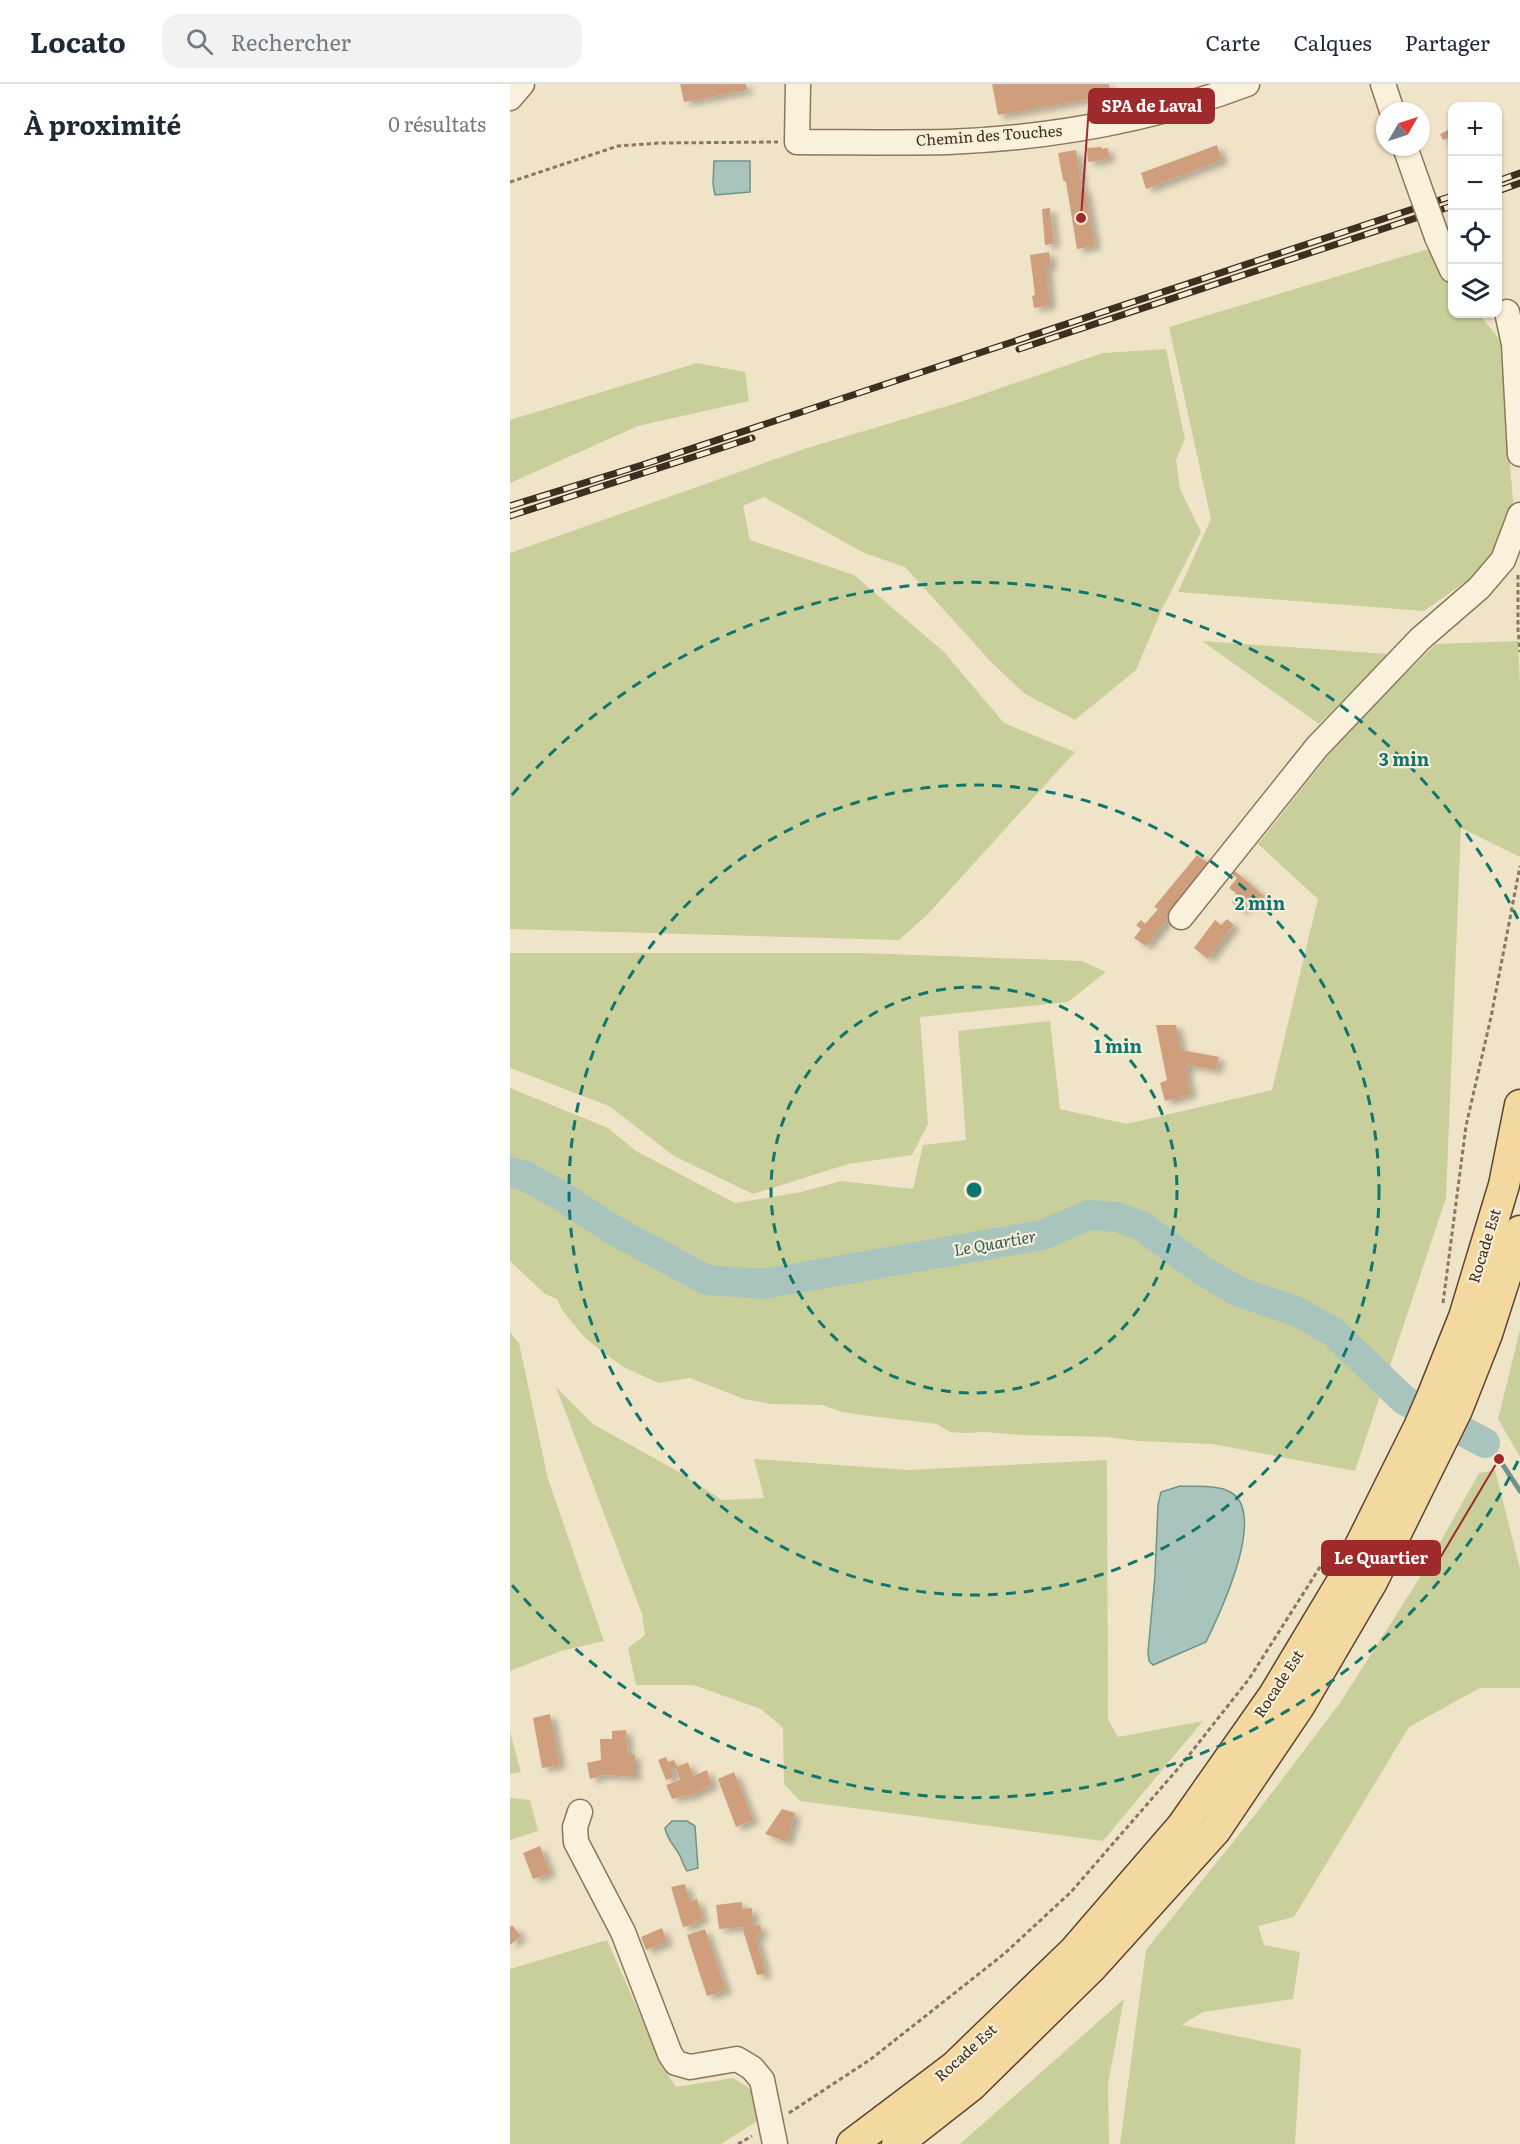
<!DOCTYPE html>
<html lang="fr">
<head>
<meta charset="utf-8">
<style>
	:root { --surface:#fff; --page:#f2f2f3; --text:#1f2937; --muted:#747a83; --line:#e0e1e3 }
	body { margin:0; font-family:Literata,serif; background:var(--page); color:var(--text) }
	.controls { position:absolute; right:18px; top:18px; display:grid; overflow:hidden; border-radius:12px; box-shadow:0 2px 4px #0004 }
	.controls button { width:54px; height:54px; display:grid; place-items:center; padding:0; border:0; border-bottom:2px solid var(--line); background:var(--surface); color:var(--text); font:30px sans-serif }
	.compass { position:absolute; left:866px; top:18px; width:54px; height:54px; border-radius:50%; background:var(--surface); box-shadow:0 2px 4px #0004; rotate:51deg }
	.list { margin:0; padding:0; list-style:none }
	h2 { display:flex; justify-content:space-between; align-items:center; height:78px; margin:0; padding:0 24px; font-size:26px }
	h2 small { font-size:20px; font-weight:400; color:var(--muted) }
	.icon { flex:none; width:33px; height:33px; fill:none; stroke:currentColor; stroke-width:2; stroke-linecap:round; stroke-linejoin:round }
	.map { position:relative; flex:none; width:1010px; height:2060px; overflow:hidden }
	header { display:flex; align-items:center; gap:36px; box-sizing:border-box; height:84px; padding:0 30px; background:var(--surface); border-bottom:2px solid var(--line) }
	header strong { font-size:28px }
	nav { display:flex; gap:33px; margin-inline-start:auto; font-size:21px }
	.search { width:420px; height:54px; background:var(--page); display:flex; align-items:center; gap:15px; box-sizing:border-box; padding:0 21px; border-radius:18px; color:var(--muted); font-size:22px }
	main { display:flex }
	aside { flex:1; background:var(--surface) }
	.map>svg:first-child { display:block }
</style>
</head>
<body>
<header>
<strong>Locato</strong>
<div class="search"><svg class="icon" aria-label="search" viewBox="0 0 24 24"><circle cx="10" cy="10" r="6"/><path d="M15 15l6 6"/></svg>Rechercher</div>
<nav><a>Carte</a><a>Calques</a><a>Partager</a></nav>
</header>
<main>
<aside>
<h2>À proximité<small>0 résultats</small></h2>
<ul class="list">
</ul>
</aside>
<div class="map">
<svg width="1010" height="2060" viewBox="0 0 1010 2060">
	<defs>
		<filter id="shadow"><feDropShadow dx="6" dy="4" stdDeviation="3" flood-color="#0004"/></filter>
	</defs>
	<rect width="100%" height="100%" fill="#f0e4c8"/>
	<!-- green -->
	<g fill="#c9cf9b">
		<polygon points="918,165 942,196 942,230 969,230 990,256 1004,429 987,466 958,496 914,527 668,508 701,435 659,243"/>
		<polygon points="656,265 675,355 666,376 670,405 691,448 651,527 626,586 565,636 515,610 482,579 395,483 354,469 254,413 233,422 240,456 344,491 434,568 494,639 565,668 418,830 389,856 0,845 0,469 294,365 444,320 593,269"/>
		<polygon points="187,279 235,288 239,317 128,342 0,399 0,336"/>
		<polygon points="692,557 878,570 809,640"/>
		<polygon points="1008,557 1010,601 1010,773 951,744 936,1114 845,1387 702,1360 627,1357 597,1353 512,1351 474,1348 455,1349 440,1348 427,1340 352,1331 332,1328 312,1321 261,1320 234,1315 180,1294 149,1299 113,1283 76,1255 52,1226 47,1215 35,1210 0,1177 0,1004 98,1044 126,1067 225,1119 291,1108 331,1097 403,1105 413,1061 456,1056 448,947 540,937 550,1025 617,1040 762,1006 808,815 748,760 839,645 926,560"/>
		<polygon points="0,869 352,869 572,877 596,888 558,918 410,933 418,1040 402,1071 338,1080 243,1110 164,1072 99,1022 0,984"/>
		<polygon points="1010,1246 1010,1373 988,1335"/>
		<polygon points="0,1248 9,1259 38,1395 94,1557 51,1567 0,1587"/>
		<polygon points="46,1303 83,1340 169,1388 212,1416 254,1414 244,1375 398,1386 597,1376 598,1635 608,1653 693,1637 593,1757 290,1717 274,1700 273,1644 251,1625 183,1601 126,1601 118,1564 135,1551 132,1530"/>
		<polygon points="985,1386 1010,1484 1010,1604 970,1604 899,1643 784,1833 748,1842 754,1861 790,1868 783,1915 693,1928 672,1941 791,1965 785,2060 610,2060 636,1866 744,1732 830,1619 914,1487 969,1389"/>
		<polygon points="0,1648 11,1688 0,1690"/>
		<polygon points="0,1714 20,1716 28,1747 0,1756"/>
		<polygon points="97,1856 154,1985 166,2003 223,1994 247,2009 247,2037 211,2060 0,2060 0,1885"/>
		<polygon points="614,1915 598,2000 599,2060 450,2060"/>
	</g>
	<!-- water -->
	<g fill="#a9c4bc" stroke="#6f938a" stroke-width="1.5">
		<polygon points="204,77 240,77 240,108 205,111 203,100"/>
		<path d="M670,1402C684,1403 703,1401 716,1406C762,1422 709,1531 696,1558L643,1581L639,1577L638,1568L645,1492L648,1421L651,1408Z"/>
		<path d="M162,1737H177L185,1742L188,1784L177,1787C173,1781 172,1775 169,1770C163,1760 157,1755 155,1744Z"/>
	</g>
	<g fill="none" stroke-linecap="round" stroke-linejoin="round">
		<!-- stream -->
		<polyline stroke="#6f938a" stroke-width="5" points="975,1359 989,1375 1010,1407"/>
		<!-- river -->
		<polyline stroke="#a9c4bc" stroke-width="30" points="0,1088 13,1091 48,1110 105,1147 197,1196 253,1200 532,1151 579,1131 607,1133 632,1142 690,1185 727,1207 788,1228 823,1248 894,1316 975,1359"/>
	</g>
	<!-- building -->
	<g fill="#cf9f7d" filter="url(#shadow)">
		<polygon points="170,0 236,0 237,6 174,18"/>
		<polygon points="482,0 599,0 601,11 488,31"/>
		<polygon points="942,44 942,53 933,56 930,50"/>
		<polygon points="707,61 712,76 636,105 631,89"/>
		<polygon points="591,63 592,65 598,64 599,73 593,76 578,78 577,64"/>
		<polygon points="566,66 572,105 575,105 585,162 567,165 556,98 553,96 548,69"/>
		<polygon points="540,124 544,160 535,161 532,125"/>
		<polygon points="539,168 541,182 536,183 540,221 524,224 522,212 525,211 520,171"/>
		<polygon points="687,771 701,781 636,862 624,854 631,845 626,841 631,836 635,840 648,825 644,823"/>
		<polygon points="725,787 754,812 744,824 738,819 732,827 722,818 728,811 719,804 727,794 722,790"/>
		<polygon points="717,835 724,841 698,875 684,864 705,836 711,841"/>
		<polygon points="646,941 666,941 671,966 709,973 706,986 677,981 677,992 681,1010 655,1017 650,999 657,996"/>
		<polygon points="40,1630 50,1681 32,1684 23,1634"/>
		<polygon points="116,1646 118,1671 125,1671 125,1693 94,1691 80,1695 77,1679 91,1676 90,1655 102,1655 102,1647"/>
		<polygon points="156,1673 158,1678 164,1676 167,1683 178,1678 183,1692 197,1686 202,1701 177,1713 176,1711 162,1715 156,1701 170,1696 166,1684 161,1685 164,1693 156,1696 148,1676"/>
		<polygon points="224,1688 243,1736 226,1743 208,1695"/>
		<polygon points="272,1725 285,1729 277,1758 255,1750"/>
		<polygon points="30,1762 40,1789 23,1795 13,1769"/>
		<polygon points="175,1800 180,1818 187,1815 193,1835 185,1837 186,1840 173,1843 161,1803"/>
		<polygon points="232,1818 232,1825 242,1824 243,1842 250,1841 252,1848 246,1853 256,1890 247,1891 232,1843 209,1845 206,1821"/>
		<polygon points="2,1841 11,1852 0,1861 0,1843"/>
		<polygon points="152,1844 157,1858 136,1866 131,1853"/>
		<polygon points="195,1845 216,1906 197,1912 177,1851"/>
	</g>
	<g fill="none" stroke-linecap="round" stroke-linejoin="round">
		<!-- minor casing -->
		<g stroke="#8d765c" stroke-width="27">
			<g id="minor">
				<path d="M288,0L287,58C338,58 388,59 438,58C539,54 642,36 737,0"/>
				<polyline points="873,0 882,27"/>
				<polyline points="0,14 12,0"/>
				<polyline points="895,63 907,97"/>
				<polyline points="927,153 942,186"/>
				<polyline points="997,228 1004,260 1010,370"/>
				<polyline points="671,833 807,663 910,555 969,504 993,476 1010,431"/>
				<polyline points="70,1728 65,1743 66,1758 113,1848 160,1970 166,1979 180,1983 227,1975 242,1984 252,1996 265,2060"/>
			</g>
		</g>
		<!-- major casing -->
		<g stroke="#5b4430" stroke-width="33">
			<g id="major">
				<polyline points="342,2060 444,1983 564,1867 672,1742 764,1611 833,1496 909,1343 922,1313 954,1233 994,1101 1010,1021"/>
				<polyline points="387,2060 461,2002 583,1882 705,1747 790,1621 862,1498 947,1326 977,1250 1010,1147"/>
			</g>
		</g>
		<!-- path -->
		<g stroke="#8d765c" stroke-width="3" stroke-dasharray="4.5 3" stroke-linecap="butt">
			<polyline points="0,98 108,62 150,59 268,58"/>
			<polyline points="1008,491 1008,545 1010,568"/>
			<polyline points="933,1219 956,1042 981,933 1010,782"/>
			<polyline points="279,2029 361,1975 494,1870 561,1808 672,1680 739,1595 817,1472"/>
			<polyline points="228,2060 242,2052"/>
		</g>
		<!-- minor -->
		<use href="#minor" stroke="#faf1dc" stroke-width="24"/>
		<!-- major -->
		<use href="#major" stroke="#f3d9a0" stroke-width="30"/>
		<!-- rail casing -->
		<g stroke="#3d2e20" stroke-width="7">
			<g id="rail">
				<polyline points="988,97 1010,89"/>
				<polyline points="988,107 1010,99"/>
				<polyline points="509,265 942,122"/>
				<polyline points="0,422 132,381 942,112"/>
				<polyline points="0,432 242,354"/>
			</g>
		</g>
		<!-- rail -->
		<use href="#rail" stroke="#f7eed8" stroke-width="4.5" stroke-dasharray="14" stroke-linecap="butt"/>
		<!-- minor-bridge casing -->
		<g stroke="#8d765c" stroke-width="27" stroke-linecap="butt">
			<polyline id="minor-bridge" points="907,97 927,153"/>
		</g>
		<!-- minor-bridge -->
		<use href="#minor-bridge" stroke="#faf1dc" stroke-width="24"/>
	</g>
	<!-- distance rings -->
	<g fill="none" stroke="#0f766e" stroke-width="3" stroke-dasharray="10 8">
		<circle cx="464" cy="1106" r="203"/>
		<circle cx="464" cy="1106" r="405"/>
		<path d="M1008 1377A608 608 0 0 1 2 1501M2 711A608 608 0 0 1 1008 835"/>
	</g>
	<g text-anchor="middle" stroke-width="4.5" stroke-linejoin="round" paint-order="stroke">
		<!-- street labels -->
		<g font-size="15" fill="#3d2e20" stroke="#f7eed8">
			<text transform="translate(479 52) rotate(-4)" y="5">Chemin des Touches</text>
			<text transform="translate(975 1162) rotate(-73)" y="5">Rocade Est</text>
			<text transform="translate(769 1600) rotate(-57)" y="5">Rocade Est</text>
			<text transform="translate(456 1969) rotate(-42)" y="5">Rocade Est</text>
		</g>
		<!-- water labels -->
		<g font-size="16" font-style="italic" fill="#2f5d5a" stroke="#f7eed8">
			<text transform="translate(485 1159) rotate(-10)" y="6">Le Quartier</text>
		</g>
	</g>
	<circle cx="464" cy="1106" r="9" fill="#0f766e" stroke="#f7eed8" stroke-width="3"/>
	<g font-size="18" text-anchor="middle" font-weight="bold" fill="#0f766e" stroke="#f7eed8" stroke-width="4.5" stroke-linejoin="round" paint-order="stroke">
		<text x="894" y="682">3 min</text>
		<text x="750" y="826">2 min</text>
		<text x="608" y="969">1 min</text>
	</g>
	<!-- callouts -->
	<path fill="none" stroke="#9e2a2b" stroke-width="2" d="M571 134L579 22M989 1375L930 1474"/>
	<g fill="#9e2a2b" stroke="#f7eed8" stroke-width="2">
		<circle cx="571" cy="134" r="6"/>
		<circle cx="989" cy="1375" r="6"/>
	</g>
	<g fill="#9e2a2b" stroke="#9e2a2b" stroke-width="2">
		<rect x="579" y="5" width="125" height="34" rx="6"/>
		<rect x="812" y="1457" width="118" height="34" rx="6"/>
	</g>
	<g font-size="16" text-anchor="middle" font-weight="bold" fill="#fff">
		<text x="642" y="28">SPA de Laval</text>
		<text x="871" y="1480">Le Quartier</text>
	</g>
</svg>
<div class="controls">
<button>+</button>
<button>−</button>
<button><svg class="icon" aria-label="locate" viewBox="0 0 24 24"><circle cx="12" cy="12" r="6"/><path d="M12 2v4M12 18v4M2 12h4M18 12h4"/></svg></button>
<button><svg class="icon" aria-label="layers" viewBox="0 0 24 24"><path d="M12 4l9 5-9 5-9-5zM3 14l9 5 9-5"/></svg></button>
</div>
<svg class="compass" viewBox="-18 -18 36 36"><path d="M0-13l5 13h-10z" fill="#e53935"/><path d="M0 13l5-13h-10z" fill="#747a83"/></svg>
</div>
</main>
</body>
</html>
